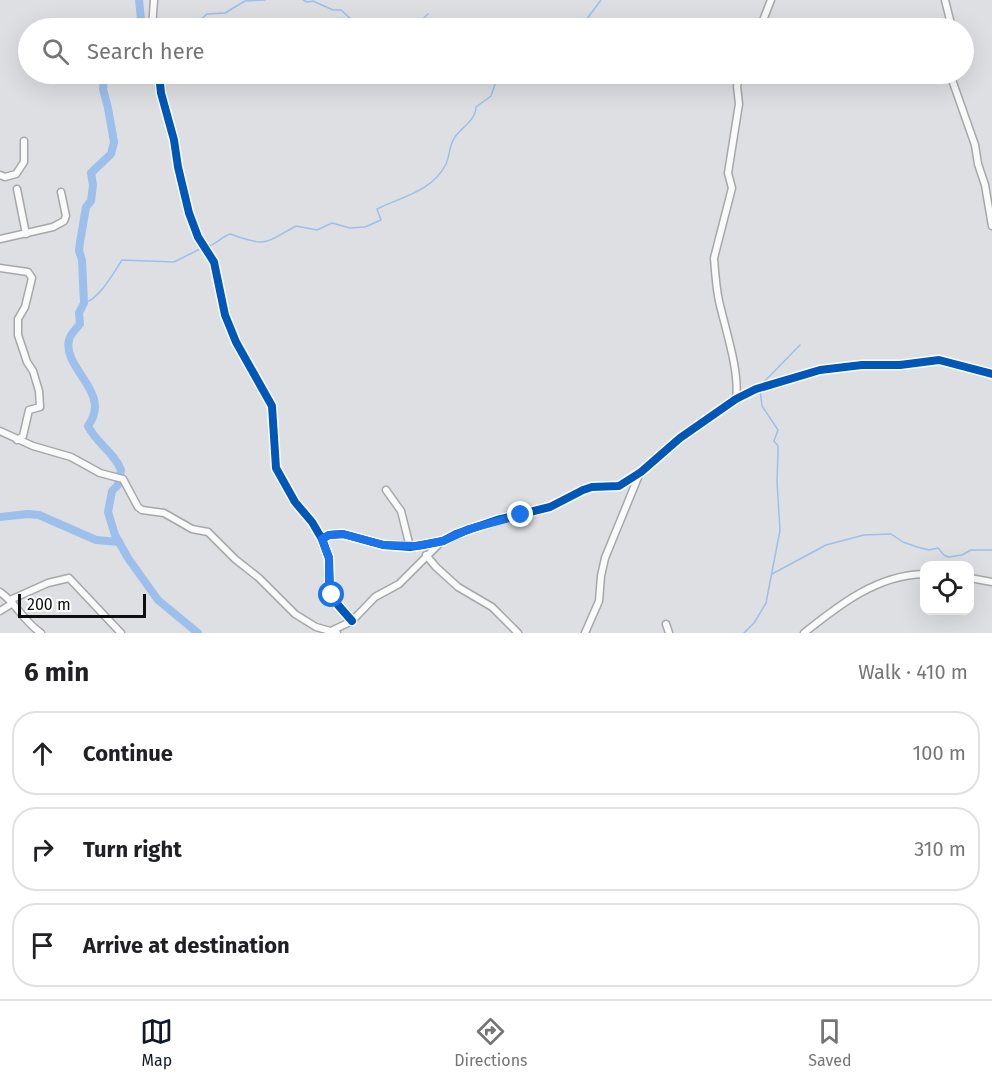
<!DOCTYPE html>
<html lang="en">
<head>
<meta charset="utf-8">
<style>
	:root { --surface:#fff; --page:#f6f6f6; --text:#202124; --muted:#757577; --line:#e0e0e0; --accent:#111827 }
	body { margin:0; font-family:"Fira Sans",sans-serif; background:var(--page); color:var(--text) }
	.controls { position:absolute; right:18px; bottom:18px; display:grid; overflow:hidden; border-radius:12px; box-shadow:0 6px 24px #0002 }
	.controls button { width:54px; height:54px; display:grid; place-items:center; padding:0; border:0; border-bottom:2px solid var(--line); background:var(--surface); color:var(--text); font:30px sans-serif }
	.scale { position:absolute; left:18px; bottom:15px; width:128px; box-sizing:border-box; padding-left:6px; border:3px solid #0d0e10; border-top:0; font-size:16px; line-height:21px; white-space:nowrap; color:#0d0e10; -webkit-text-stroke:4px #fff; paint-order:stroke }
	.stop { position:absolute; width:18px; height:18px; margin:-14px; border:4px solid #1a73e8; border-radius:50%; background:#fff }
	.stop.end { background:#1a73e8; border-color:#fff; box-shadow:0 2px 6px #0008 }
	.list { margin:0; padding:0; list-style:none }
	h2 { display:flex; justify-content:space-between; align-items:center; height:78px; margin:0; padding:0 24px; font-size:26px }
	h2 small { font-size:20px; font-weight:400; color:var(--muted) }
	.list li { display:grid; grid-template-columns:39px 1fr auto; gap:18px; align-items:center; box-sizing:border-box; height:84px; margin:0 12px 12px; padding:0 12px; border:2px solid var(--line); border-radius:24px }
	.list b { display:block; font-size:22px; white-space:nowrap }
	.list em { font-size:20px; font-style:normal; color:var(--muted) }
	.icon { flex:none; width:33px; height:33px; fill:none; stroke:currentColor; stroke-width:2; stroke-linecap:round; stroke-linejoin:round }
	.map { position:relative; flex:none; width:992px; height:633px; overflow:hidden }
	.search { position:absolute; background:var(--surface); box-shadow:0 6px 24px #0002; left:18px; right:18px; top:18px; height:66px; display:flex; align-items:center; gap:15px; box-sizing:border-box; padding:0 21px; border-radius:33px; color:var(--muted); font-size:22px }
	.sheet { height:366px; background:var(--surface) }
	nav { display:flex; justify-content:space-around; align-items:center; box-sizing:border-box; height:84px; border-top:2px solid var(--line); background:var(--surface); font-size:16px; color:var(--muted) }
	nav a { display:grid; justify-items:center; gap:3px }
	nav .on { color:var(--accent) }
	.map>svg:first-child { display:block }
</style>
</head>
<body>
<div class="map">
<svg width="992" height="633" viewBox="0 0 992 633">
	<rect width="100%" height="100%" fill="#dedfe2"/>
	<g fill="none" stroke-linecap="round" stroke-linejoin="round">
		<!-- stream -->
		<g stroke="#9cbfec" stroke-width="1.5">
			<polyline points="303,0 307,2 313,1 333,10 341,10 353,21 359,23 366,20 387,24 396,28"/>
			<polyline points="174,28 199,21 207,14 225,13 245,1 265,0"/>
			<polyline points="410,28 418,24 428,14"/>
			<polyline points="580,28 601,0"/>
			<path d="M206,247C216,245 221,237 230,234C267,247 263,244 296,226L317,230L332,223L350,228L365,227L381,220L377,209C401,197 433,191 446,164C450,155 449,145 455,137C461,128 476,120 476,107L491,96L498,75L508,74"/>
			<path d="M84,303C99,300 114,272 122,260L174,262L202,248"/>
			<polyline points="763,383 800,345"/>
			<polyline points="772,574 826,545 864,535 891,534 903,542 917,547 929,550 938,548 944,555 948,557 962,555 971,550 992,550"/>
			<polyline points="744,633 754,623 766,603 780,530 777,482 778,451 778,446 774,441 778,430 762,406 760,390"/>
		</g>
		<!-- river -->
		<g stroke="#9cbfec" stroke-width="8">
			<polyline points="139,0 142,28"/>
			<path d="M104,74L103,89L108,108L114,142L111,154L91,173L93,185L91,201L86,207L80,242L79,251L82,260L84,303L79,313L80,324C76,329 70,334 69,340C62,369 113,392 88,426C97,444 114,452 121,470L118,485L112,491L108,512L115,535L128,558L158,600L198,633"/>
			<polyline points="0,517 28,514 39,515 96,540 119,542"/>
		</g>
		<!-- minor casing -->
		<g stroke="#a6a7a9" stroke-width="9">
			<g id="minor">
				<polyline points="945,0 952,28"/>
				<polyline points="152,28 154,0"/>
				<polyline points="760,28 771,0"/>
				<polyline points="159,74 161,93 174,140 178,167 189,213 198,237 214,262 225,315 236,342 272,406 276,468 295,502 312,522 322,539 329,558 330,589 338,605 352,621"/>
				<polyline points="950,74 975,145 978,164 985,185 992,226"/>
				<polyline points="0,175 5,177 16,174 24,162 24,141"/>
				<polyline points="17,189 26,234"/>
				<polyline points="0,239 53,227 64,221 66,216 61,192"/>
				<polyline points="0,268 28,272 32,278 25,307 18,319 18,335 27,362 33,371 39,391 40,407 29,410 23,436 17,440"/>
				<path d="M736,399C740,372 725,328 719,301C716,287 715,272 714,258L732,188L728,173L739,104L737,86L740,74"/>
				<polyline points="0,431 33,446 71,457 100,473 123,479 138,507 142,510 164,513 192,529 208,532 235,559 259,578 295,614 316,627 337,633"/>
				<polyline points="386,490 401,511 410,547"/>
				<polyline points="322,539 329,535 343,534 383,545 410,547 423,545 443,541 456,534 497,520 550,507 583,490 592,487 619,486 641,472 680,438 736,399 756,389 820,370 862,365 900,365 939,360 992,374"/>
				<polyline points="426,555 436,567 458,587 492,607 518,633"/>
				<polyline points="970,578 992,582"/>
				<path d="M0,592C16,603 24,622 41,633"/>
				<polyline points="10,600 48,583 69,578 121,633"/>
				<polyline points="0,611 13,603"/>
				<polyline points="666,624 669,633"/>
				<polyline points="331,631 352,621 375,597 399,584 440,543"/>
				<polyline points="585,633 599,601 601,576 605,558 639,475"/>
				<path d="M804,633C839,605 877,575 924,574"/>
			</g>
		</g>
		<!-- minor -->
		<use href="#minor" stroke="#fafafb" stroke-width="6"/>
		<!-- cycleway casing -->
		<g stroke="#fff" stroke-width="11">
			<g id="cycleway">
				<polyline points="159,74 161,93 174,140 178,167 189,213 198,237 214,262 225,315 236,342 272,406 276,468 295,502 312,522 322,539 329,558 330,589 338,605 352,621"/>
				<polyline points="322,539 329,535 343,534 383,545 410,547 423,545 443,541 456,534 497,520 550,507 583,490 592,487 619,486 641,472 680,438 736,399 756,389 820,370 862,365 900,365 939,360 992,374"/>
			</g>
		</g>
		<!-- cycleway -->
		<use href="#cycleway" stroke="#0057b8" stroke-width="8"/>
	</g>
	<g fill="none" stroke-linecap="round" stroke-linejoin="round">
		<!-- route -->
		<polyline stroke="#1a73e8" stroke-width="8" points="332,595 329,584 329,558 322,539 329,535 343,534 384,545 416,546 443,541 469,529 521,515"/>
	</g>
</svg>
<div class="controls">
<button><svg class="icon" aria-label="locate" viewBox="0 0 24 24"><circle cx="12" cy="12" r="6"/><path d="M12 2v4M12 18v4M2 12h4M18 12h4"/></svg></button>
</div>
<div class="scale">200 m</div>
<div class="stop" style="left:332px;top:595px"></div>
<div class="stop end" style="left:521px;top:515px"></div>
<div class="search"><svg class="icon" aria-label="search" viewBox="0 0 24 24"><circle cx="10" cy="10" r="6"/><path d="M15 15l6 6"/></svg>Search here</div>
</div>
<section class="sheet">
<h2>6 min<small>Walk · 410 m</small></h2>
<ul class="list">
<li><svg class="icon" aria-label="ahead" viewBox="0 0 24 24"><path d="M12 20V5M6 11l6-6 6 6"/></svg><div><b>Continue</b></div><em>100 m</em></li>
<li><svg class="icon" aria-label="right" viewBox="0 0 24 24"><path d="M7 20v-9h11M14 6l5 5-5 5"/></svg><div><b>Turn right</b></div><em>310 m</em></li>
<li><svg class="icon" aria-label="arrive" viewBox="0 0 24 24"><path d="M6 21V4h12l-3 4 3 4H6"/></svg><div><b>Arrive at destination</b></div></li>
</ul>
</section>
<nav>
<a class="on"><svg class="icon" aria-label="map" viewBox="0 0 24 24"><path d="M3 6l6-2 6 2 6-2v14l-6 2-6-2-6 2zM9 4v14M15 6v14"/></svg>Map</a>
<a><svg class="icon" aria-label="directions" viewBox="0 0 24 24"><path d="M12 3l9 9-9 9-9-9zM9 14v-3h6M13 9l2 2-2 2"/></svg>Directions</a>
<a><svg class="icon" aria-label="saved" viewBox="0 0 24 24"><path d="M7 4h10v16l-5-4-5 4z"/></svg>Saved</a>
</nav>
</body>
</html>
